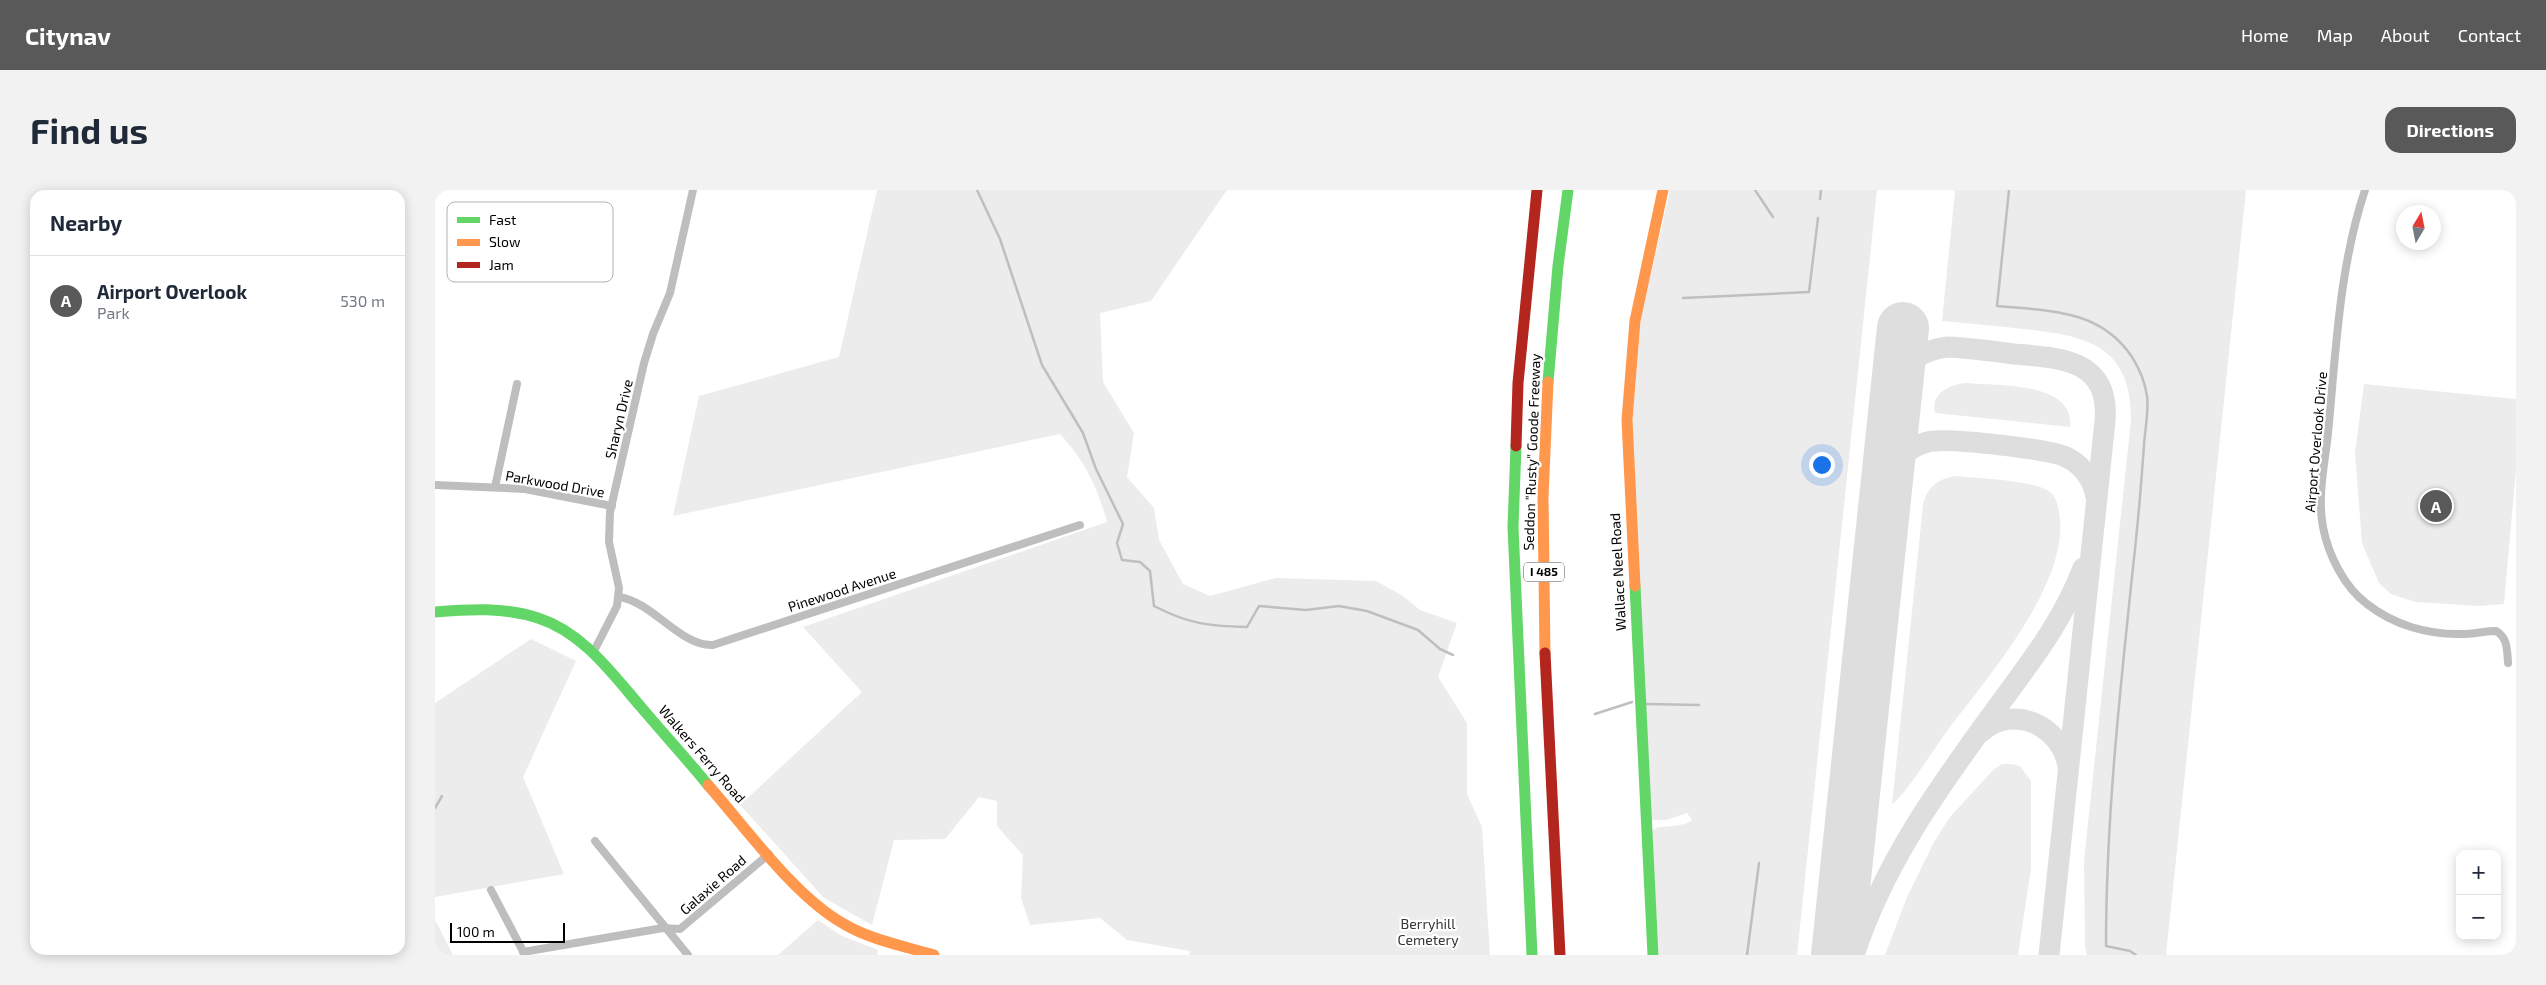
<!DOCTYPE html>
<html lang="en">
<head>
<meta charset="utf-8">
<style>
	:root { --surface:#fff; --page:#f2f2f3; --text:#1f2937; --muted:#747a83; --line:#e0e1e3; --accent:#595959 }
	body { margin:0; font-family:"Exo 2",sans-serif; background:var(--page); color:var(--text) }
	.controls { position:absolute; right:15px; bottom:15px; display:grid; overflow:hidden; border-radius:10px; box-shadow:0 2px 12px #0003 }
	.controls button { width:45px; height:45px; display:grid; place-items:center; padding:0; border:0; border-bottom:1px solid var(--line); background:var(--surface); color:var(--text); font:25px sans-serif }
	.compass { position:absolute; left:1961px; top:15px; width:45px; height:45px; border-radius:50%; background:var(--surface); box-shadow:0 2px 12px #0003; rotate:10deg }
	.scale { position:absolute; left:15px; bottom:12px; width:115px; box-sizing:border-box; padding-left:5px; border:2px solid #000; border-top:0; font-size:14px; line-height:18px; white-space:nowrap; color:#000; -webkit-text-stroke:4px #fff; paint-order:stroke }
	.you { position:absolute; left:1386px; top:274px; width:18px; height:18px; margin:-12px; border:4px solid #fff; border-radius:50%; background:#1a73e8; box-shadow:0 0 0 8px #1a73e833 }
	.badge { display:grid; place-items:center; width:32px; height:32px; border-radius:50%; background:var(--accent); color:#fff; font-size:16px; font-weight:700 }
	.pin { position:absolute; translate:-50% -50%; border:2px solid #fff; box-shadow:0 1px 5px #0006 }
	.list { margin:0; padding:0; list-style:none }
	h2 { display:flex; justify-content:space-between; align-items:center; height:65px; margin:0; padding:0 20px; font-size:21px }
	h2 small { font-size:16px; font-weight:400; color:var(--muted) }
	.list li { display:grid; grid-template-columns:32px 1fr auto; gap:15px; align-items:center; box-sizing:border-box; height:90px; padding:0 20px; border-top:1px solid var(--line) }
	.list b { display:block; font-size:19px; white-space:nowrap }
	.list p { margin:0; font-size:16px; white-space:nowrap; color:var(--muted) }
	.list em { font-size:16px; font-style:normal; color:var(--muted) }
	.map { position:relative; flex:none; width:2081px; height:765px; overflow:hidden; border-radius:15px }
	header { display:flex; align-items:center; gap:30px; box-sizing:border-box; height:70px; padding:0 25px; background:var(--accent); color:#fff }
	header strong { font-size:24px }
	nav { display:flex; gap:28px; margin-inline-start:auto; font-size:18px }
	.intro { display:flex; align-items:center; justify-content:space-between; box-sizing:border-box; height:120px; padding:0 30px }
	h1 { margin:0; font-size:35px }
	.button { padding:12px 22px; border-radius:15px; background:var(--accent); color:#fff; font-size:18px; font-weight:700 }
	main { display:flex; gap:30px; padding:0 30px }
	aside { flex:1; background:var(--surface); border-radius:15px; box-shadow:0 2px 12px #0003 }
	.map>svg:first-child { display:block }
</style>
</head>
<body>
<header>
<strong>Citynav</strong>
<nav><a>Home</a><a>Map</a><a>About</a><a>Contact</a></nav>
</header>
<div class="intro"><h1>Find us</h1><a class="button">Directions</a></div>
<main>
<aside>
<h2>Nearby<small></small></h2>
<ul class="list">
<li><span class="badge">A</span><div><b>Airport Overlook</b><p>Park</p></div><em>530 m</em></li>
</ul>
</aside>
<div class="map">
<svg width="2081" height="765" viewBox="0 0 2081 765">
	<rect width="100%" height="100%" fill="#fff"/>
	<!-- green -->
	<g fill="#ececec">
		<path d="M442,0H792L716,111L665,123L668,192L699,243L692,287L719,318L724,350L748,394L775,406L841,388L941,391L968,406L985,420L1022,433L1003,487L1032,533V604L1047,637L1055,765H754L755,761L692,750L665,728L595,735L586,708L588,665L562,636V611L544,607L510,649L459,650L437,735L389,708L305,615L427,502L368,437L672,332C662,296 650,271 625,244L238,326L264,206L404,167Z"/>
		<path d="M1235,0H1442L1362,765H1224L1216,641C1225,633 1243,640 1257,630L1252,623L1232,630H1218L1215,627L1196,249L1206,128Z"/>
		<path d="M1513,0H1811L1731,765H1652L1650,757L1649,671L1696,230C1697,155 1650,145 1588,139C1561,136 1534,133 1507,131L1520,1Z"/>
		<path d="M1531,193C1561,196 1640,191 1635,237L1500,223C1495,203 1516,194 1531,193Z"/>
		<polygon points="1929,194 2081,209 2081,279 2069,414 2045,416 1980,412 1956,404 1944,393 1927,353 1920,263"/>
		<path d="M1519,286C1539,288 1601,290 1615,302C1623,309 1624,320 1625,330C1631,399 1549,491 1509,545C1500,558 1468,608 1457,614L1488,315C1492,298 1501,290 1519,286Z"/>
		<polygon points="96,449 141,471 88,587 129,684 0,707 0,513"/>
		<polygon points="1567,574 1576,574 1585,576 1596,591 1596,678 1583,765 1450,765 1472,707 1499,652 1515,627 1559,579"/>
		<polygon points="0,730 18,765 0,765"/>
		<polygon points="383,730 405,745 443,760 442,765 343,765"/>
	</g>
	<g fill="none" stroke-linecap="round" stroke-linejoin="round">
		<!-- stream -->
		<g stroke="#bfbfbf" stroke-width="2.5">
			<path d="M542,0L565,49L607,175L648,243L661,279L688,334L682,353L687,370L705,372L715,381L719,416C754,434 773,436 812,437L824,416L871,420L904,416L932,421L983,440L1005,459L1018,465"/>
			<polyline points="1320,0 1338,27"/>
			<path d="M1574,0L1562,116C1614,121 1665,119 1697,167C1704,178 1710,193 1712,206C1714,221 1710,239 1709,255C1706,299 1702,343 1697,387C1684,510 1671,632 1671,756L1695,761L1701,765"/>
			<polyline points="1385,9 1386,0"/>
			<polyline points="1248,108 1374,102 1383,28"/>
			<polyline points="1211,514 1264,515"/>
			<polyline points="1160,524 1197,512"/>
			<polyline points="0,618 7,606"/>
			<polyline points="1312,765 1324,673"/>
		</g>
		<!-- taxiway -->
		<g stroke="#dedede" stroke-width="21">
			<path d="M1462,200C1470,173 1484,160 1513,157C1535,158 1557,161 1579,164C1625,168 1675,169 1670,231L1614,765"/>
			<path d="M1450,306C1455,287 1460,269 1478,258C1485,254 1492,251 1500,251C1520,249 1618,259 1633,268C1648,276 1658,290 1661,307"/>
			<path d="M1546,542C1579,513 1626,536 1633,576"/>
			<path d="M1419,765C1449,673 1504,597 1561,519C1594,474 1628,431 1648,378"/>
		</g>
		<!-- runway -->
		<polyline stroke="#dedede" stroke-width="52" points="1402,765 1468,138"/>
		<!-- street -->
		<g stroke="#bebebe" stroke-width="8">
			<path d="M1930,0C1904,78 1901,161 1893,243C1890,273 1882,306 1888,337C1893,364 1909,397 1932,414C1959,435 1993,445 2027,444C2039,444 2050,441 2061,441C2073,448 2072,460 2073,473"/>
			<polyline points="0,295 90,299 177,316"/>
			<polyline points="60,297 82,194"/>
			<path d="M184,407C218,412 246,457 278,455L645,335"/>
			<polyline points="158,463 182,416 184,398 174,352 175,322 209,173 218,144 235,103 258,0"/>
			<polyline points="160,651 253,765"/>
			<polyline points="56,700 90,765"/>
			<polyline points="88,762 228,738 245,739 334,664"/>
		</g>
		<!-- fast -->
		<g stroke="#63d668" stroke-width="11">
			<polyline points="1113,192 1123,76 1133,0"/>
			<polyline points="1081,256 1078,337 1097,765"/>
			<polyline points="1200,396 1218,765"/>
			<path d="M0,422C34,419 70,417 103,428C147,442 176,482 206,517C228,543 251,568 273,595"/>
		</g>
		<!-- slow -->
		<g stroke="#ff974d" stroke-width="11">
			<polyline points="1200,396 1192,230 1200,131 1228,0"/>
			<polyline points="1110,463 1108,307 1113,192"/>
			<path d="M273,595C310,637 360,707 409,734C436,750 469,756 499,765"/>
		</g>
		<!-- jam -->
		<g stroke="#b3261e" stroke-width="11">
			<polyline points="1081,256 1083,193 1102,0"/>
			<polyline points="1110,463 1125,765"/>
		</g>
	</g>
	<g text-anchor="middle" stroke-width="4.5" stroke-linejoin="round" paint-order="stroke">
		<!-- shield labels -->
		<rect fill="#fff" stroke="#4c4c4c" stroke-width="1" x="1089" y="372.5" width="40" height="19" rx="4"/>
		<g font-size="12" font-weight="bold" fill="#000">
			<text x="1109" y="386">I 485</text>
		</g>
		<!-- street labels -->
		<g font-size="14" fill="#000" stroke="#fff">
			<text transform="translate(184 229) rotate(-77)" y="5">Sharyn Drive</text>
			<text transform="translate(1881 252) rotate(-85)" y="5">Airport Overlook Drive</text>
			<text transform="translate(1097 262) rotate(-88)" y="5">Seddon "Rusty" Goode Freeway</text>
			<text transform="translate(120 294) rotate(10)" y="5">Parkwood Drive</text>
			<text transform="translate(1183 382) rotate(-93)" y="5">Wallace Neel Road</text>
			<text transform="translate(407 400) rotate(-18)" y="5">Pinewood Avenue</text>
			<text transform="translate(267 564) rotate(49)" y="5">Walkers Ferry Road</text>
			<text transform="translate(278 695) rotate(-41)" y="5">Galaxie Road</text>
		</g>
		<!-- park labels -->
		<g font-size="14" fill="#333" stroke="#fff">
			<text x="993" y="739">Berryhill<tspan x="993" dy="16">Cemetery</tspan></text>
		</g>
	</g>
	<!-- legend -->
	<rect x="12" y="12" width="166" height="80" rx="8" fill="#fff" stroke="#b2b2b2" stroke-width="1"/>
	<rect x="22" y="27" width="23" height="6" fill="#63d668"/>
	<rect x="22" y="49" width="23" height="7" fill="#ff974d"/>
	<rect x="22" y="72" width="23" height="6" fill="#b3261e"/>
	<g font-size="14" fill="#000">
		<text x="54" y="35">Fast</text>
		<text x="54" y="57">Slow</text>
		<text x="54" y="80">Jam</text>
	</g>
</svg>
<div class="controls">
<button>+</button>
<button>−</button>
</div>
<svg class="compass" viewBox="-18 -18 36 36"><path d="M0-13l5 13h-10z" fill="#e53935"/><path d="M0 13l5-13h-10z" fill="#747a83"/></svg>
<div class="scale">100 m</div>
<div class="you"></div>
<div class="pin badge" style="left:2001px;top:316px">A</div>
</div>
</main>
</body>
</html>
